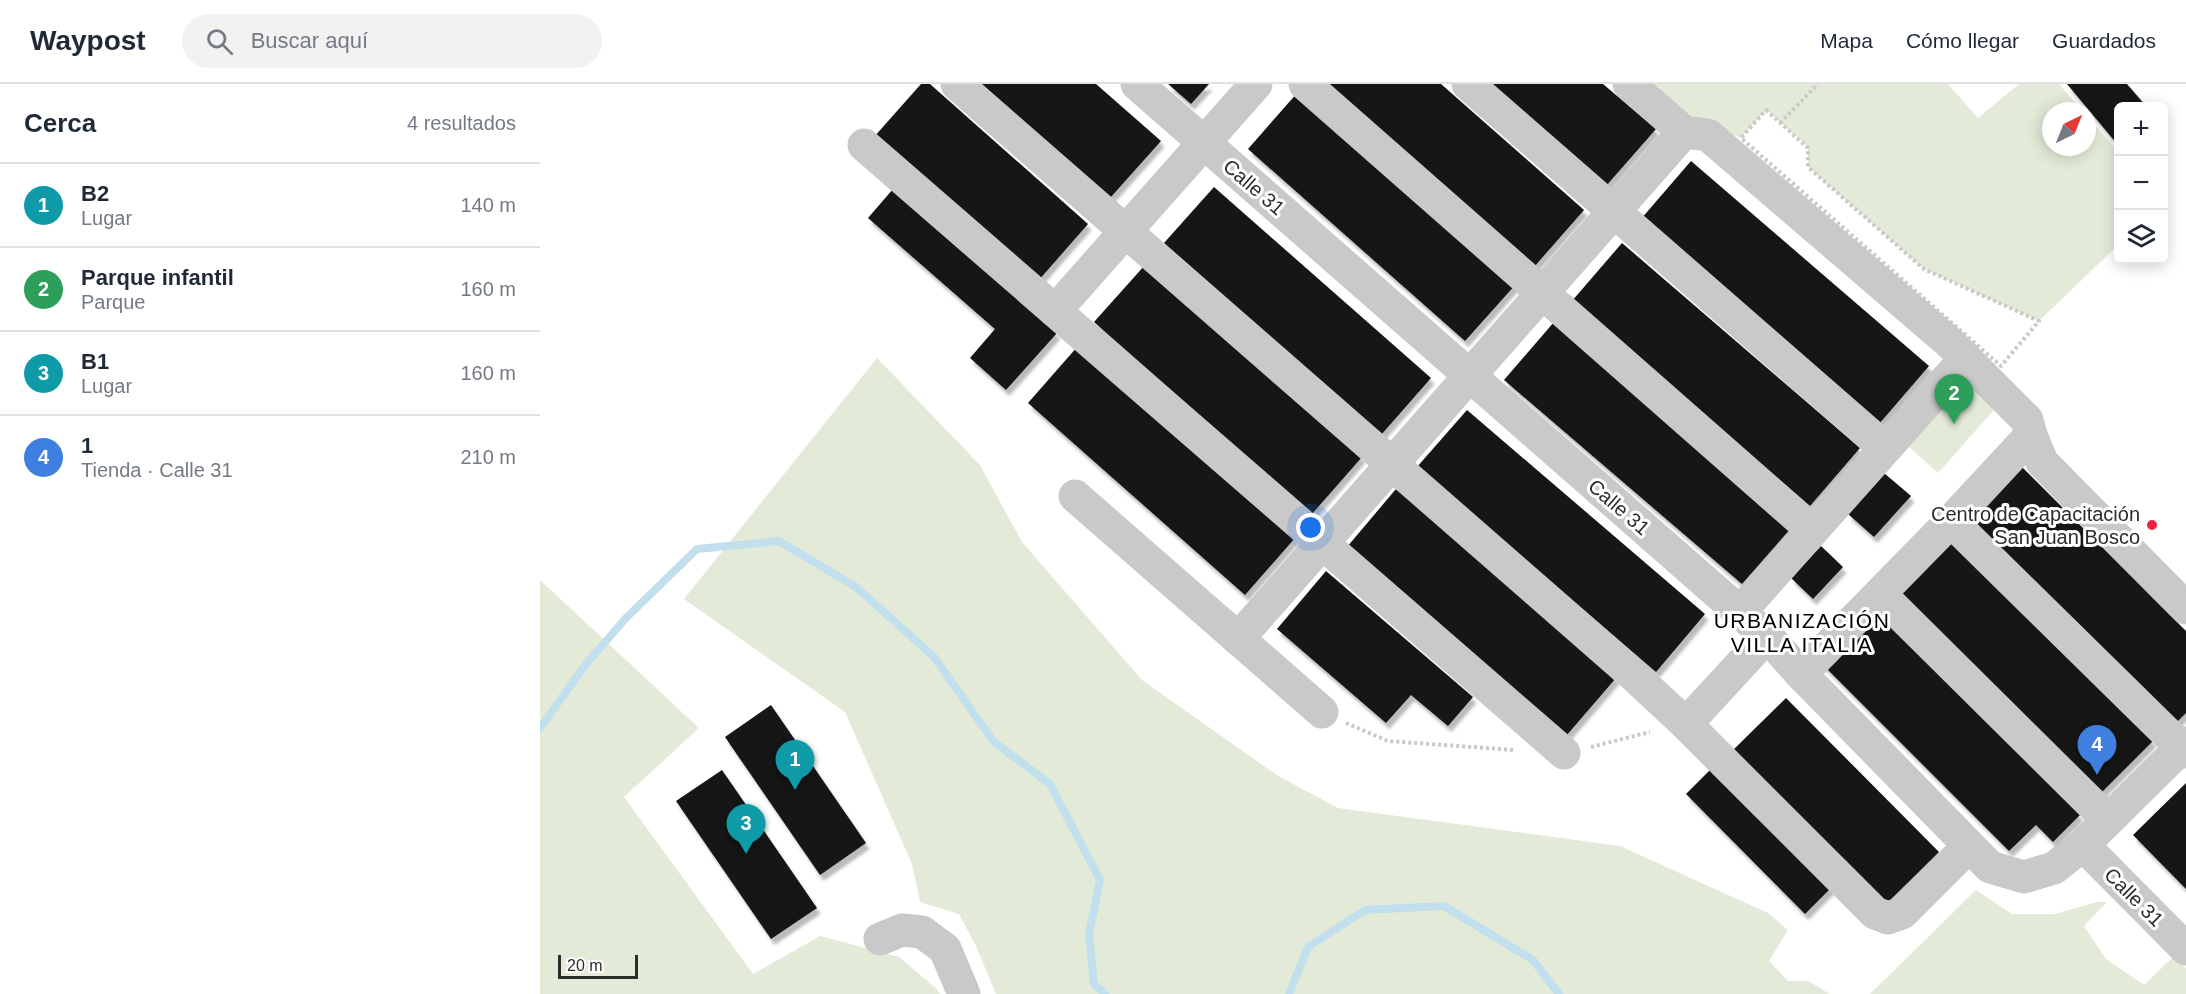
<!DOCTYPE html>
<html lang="es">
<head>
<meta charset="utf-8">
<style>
	:root { --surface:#fff; --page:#f2f2f3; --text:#1f2937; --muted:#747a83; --line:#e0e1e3; --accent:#b45309 }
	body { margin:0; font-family:Arial,sans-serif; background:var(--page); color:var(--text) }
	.controls { position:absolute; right:18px; top:18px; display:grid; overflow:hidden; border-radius:9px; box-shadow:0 3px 15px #0003 }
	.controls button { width:54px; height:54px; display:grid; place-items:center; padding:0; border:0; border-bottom:2px solid var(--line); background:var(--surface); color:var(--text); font:30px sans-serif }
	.compass { position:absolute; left:1502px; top:18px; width:54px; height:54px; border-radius:50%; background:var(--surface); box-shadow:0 3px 15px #0003; rotate:43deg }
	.scale { position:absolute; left:18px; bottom:15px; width:80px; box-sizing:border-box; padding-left:6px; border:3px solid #2c2c2c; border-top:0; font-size:16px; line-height:21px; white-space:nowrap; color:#2c2c2c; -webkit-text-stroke:4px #fff; paint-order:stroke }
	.you { position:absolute; left:771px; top:444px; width:21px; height:21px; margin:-15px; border:4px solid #fff; border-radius:50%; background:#1a73e8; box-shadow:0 0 0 9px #1a73e833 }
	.badge { display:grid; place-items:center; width:39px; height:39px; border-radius:50%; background:var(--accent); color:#fff; font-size:20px; font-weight:700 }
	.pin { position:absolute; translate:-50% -50px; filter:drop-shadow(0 2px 3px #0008) }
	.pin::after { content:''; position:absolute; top:32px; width:21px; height:18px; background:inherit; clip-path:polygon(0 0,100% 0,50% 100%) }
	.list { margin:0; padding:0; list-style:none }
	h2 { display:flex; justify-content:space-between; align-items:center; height:78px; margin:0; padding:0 24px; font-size:26px }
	h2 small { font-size:20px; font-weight:400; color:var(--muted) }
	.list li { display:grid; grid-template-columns:39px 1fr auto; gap:18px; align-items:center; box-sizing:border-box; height:84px; padding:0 24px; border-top:2px solid var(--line) }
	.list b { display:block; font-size:22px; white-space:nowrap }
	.list p { margin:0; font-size:20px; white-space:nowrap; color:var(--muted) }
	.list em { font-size:20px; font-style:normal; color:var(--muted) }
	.icon { flex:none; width:33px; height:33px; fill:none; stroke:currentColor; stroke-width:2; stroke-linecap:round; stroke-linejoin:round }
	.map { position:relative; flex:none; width:1646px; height:910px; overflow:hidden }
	header { display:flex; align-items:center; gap:36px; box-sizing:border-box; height:84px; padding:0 30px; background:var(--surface); border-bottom:2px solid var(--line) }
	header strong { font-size:28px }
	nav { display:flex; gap:33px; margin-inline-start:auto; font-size:21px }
	.search { width:420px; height:54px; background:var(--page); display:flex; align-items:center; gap:15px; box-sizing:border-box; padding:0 21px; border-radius:33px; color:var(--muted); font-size:22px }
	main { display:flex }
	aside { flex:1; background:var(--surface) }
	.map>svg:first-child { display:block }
</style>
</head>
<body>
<header>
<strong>Waypost</strong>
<div class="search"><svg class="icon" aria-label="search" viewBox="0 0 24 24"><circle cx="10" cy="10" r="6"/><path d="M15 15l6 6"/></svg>Buscar aquí</div>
<nav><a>Mapa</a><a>Cómo llegar</a><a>Guardados</a></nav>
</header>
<main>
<aside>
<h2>Cerca<small>4 resultados</small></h2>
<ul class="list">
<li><span class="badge" style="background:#0f9aa8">1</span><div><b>B2</b><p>Lugar</p></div><em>140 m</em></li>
<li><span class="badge" style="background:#2e9e5b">2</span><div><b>Parque infantil</b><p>Parque</p></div><em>160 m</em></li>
<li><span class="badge" style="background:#0f9aa8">3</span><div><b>B1</b><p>Lugar</p></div><em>160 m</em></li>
<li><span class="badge" style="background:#3f7fe0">4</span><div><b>1</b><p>Tienda · Calle 31</p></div><em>210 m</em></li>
</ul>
</aside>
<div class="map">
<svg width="1646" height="910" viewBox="0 0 1646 910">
	<defs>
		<filter id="shadow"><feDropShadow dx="3.5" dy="6" stdDeviation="1.5" flood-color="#0004"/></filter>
	</defs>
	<rect width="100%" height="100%" fill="#fff"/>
	<!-- green -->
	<g fill="#e3ebd8">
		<polygon points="1101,0 1408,0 1438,34 1479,0 1519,0 1543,27 1511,27 1511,63 1547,63 1547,32 1578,67 1578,161 1499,237 1384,185 1268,83 1268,63 1226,26 1201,54 1133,27"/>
		<polygon points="337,274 440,381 482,458 602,596 738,692 798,724 1080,762 1228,829 1248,846 1229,877 1248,897 1268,897 1290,910 456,910 436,862 419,830 380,818 372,780 305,628 144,515"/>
		<polygon points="1430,292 1460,319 1398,389 1368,362"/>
		<polygon points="0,496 159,644 84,713 213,890 280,852 359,873 397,905 400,910 0,910"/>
		<polygon points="1436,806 1472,830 1515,830 1557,818 1567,818 1544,842 1566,875 1604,901 1634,872 1646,884 1646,910 1330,910"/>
	</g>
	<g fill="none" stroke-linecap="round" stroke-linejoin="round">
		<!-- stream -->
		<g stroke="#c2dfed" stroke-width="8">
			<polyline points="0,644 46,580 86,534 157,465 239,457 316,503 394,573 454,658 510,700 560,796 549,850 554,900 565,910"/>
			<polyline points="749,910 768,863 825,826 904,822 993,876 1019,910"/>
		</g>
	</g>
	<!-- building -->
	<g fill="#131313" filter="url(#shadow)">
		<polygon points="381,0 390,0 548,140 498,197 334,53"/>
		<polygon points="441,0 556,0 621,57 570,114"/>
		<polygon points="628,0 669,0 651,20"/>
		<polygon points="786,0 901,0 1044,126 994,183"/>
		<polygon points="947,0 1063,0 1116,45 1066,102"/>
		<polygon points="1527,0 1587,0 1606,22 1578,22 1578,61"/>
		<polygon points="758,8 976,200 925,257 708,65"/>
		<polygon points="1151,77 1389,282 1339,340 1101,135"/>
		<polygon points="674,103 891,294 841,351 624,159"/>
		<polygon points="353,105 517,249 466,306 430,274 455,245 328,134"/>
		<polygon points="1082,159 1320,364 1270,422 1032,217"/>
		<polygon points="605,181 822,373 772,430 554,238"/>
		<polygon points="1014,238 1252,443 1202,500 964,296"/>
		<polygon points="538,262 755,454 705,511 488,319"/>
		<polygon points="927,326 1165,530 1116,588 877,383"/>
		<polygon points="1482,383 1646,547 1646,629 1633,642 1428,437"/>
		<polygon points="1344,389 1371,412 1334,453 1308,430"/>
		<polygon points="856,405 1076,594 1026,652 807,463"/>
		<polygon points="1408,452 1613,657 1559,711 1354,505"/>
		<polygon points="1281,462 1303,483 1273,515 1251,494"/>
		<polygon points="786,487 933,613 908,642 871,611 846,639 737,545"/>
		<polygon points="1335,526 1540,731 1513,758 1496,741 1469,767 1281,579"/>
		<polygon points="1246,614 1399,768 1345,821 1192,667"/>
		<polygon points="231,621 326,759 280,791 185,653"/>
		<polygon points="1173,683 1292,803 1265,830 1146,710"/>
		<polygon points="182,686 277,824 231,855 136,717"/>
		<polygon points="1646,699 1646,805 1593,751"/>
	</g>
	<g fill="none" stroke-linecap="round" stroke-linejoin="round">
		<!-- path -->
		<g stroke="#c9c9c9" stroke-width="4" stroke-dasharray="3 3" stroke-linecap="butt">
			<polygon points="1226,26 1268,64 1268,83 1384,185 1499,237 1461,282 1201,54"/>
			<polyline points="1240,39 1278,0"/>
			<polyline points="806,639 848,657 975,666"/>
			<polyline points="1051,663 1110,648"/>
		</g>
		<!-- minor -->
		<g stroke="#c9c9c9" stroke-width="33">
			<polyline points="417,0 1090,588 1146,640 1335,829 1348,834 1362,829 1429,762"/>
			<polyline points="597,0 1227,552 1261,590 1450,783 1484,793 1514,784 1543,761 1646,659"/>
			<polyline points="765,0 1272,446"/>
			<polyline points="928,0 1345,364"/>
			<polyline points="1089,0 1144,48 1168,51 1410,259 1487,336 1491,351 1502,378 1646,524"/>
			<polyline points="324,61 1024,669"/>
			<polyline points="515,227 716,0"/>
			<polyline points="535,412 782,628"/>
			<polyline points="1411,437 1646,668"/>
			<polyline points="1340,510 1568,736"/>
			<polyline points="1200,528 1426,274"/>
			<polyline points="698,555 1144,48"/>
			<polyline points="1261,590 1411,437 1491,351"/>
			<polyline points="1146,640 1227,552"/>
			<polyline points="1543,761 1646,865"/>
			<polyline points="340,855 362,846 382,848 405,865 424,910"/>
		</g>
	</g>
	<!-- markers -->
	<circle fill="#f1203e" stroke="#fff" stroke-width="2" cx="1612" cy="441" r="6"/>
	<g text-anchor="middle" stroke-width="6" stroke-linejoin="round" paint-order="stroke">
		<!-- street labels -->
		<g font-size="20" fill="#2c2c2c" stroke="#fff">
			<text transform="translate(714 103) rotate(41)" y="7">Calle 31</text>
			<text transform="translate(1079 423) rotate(41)" y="7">Calle 31</text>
			<text transform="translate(1594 813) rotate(45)" y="7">Calle 31</text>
		</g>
		<!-- poi labels -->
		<g font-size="20" fill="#2c2c2c" stroke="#fff" text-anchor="end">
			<text x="1600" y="437">Centro de Capacitación<tspan x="1600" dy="23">San Juan Bosco</tspan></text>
		</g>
		<!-- neighbourhood labels -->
		<g font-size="21" letter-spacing="1.5" fill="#000" stroke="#fff">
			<text x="1262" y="544">URBANIZACIÓN<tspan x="1262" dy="24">VILLA ITALIA</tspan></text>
		</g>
	</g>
</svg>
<div class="controls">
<button>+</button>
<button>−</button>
<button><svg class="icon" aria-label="layers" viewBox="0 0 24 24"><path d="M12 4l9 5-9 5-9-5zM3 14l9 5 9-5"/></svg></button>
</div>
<svg class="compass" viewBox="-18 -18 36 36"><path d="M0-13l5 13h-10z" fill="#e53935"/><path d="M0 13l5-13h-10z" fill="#747a83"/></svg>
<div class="scale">20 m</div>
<div class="you"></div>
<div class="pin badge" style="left:255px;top:706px;background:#0f9aa8">1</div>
<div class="pin badge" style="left:1414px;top:340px;background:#2e9e5b">2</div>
<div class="pin badge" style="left:206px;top:770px;background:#0f9aa8">3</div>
<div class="pin badge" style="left:1557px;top:691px;background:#3f7fe0">4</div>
</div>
</main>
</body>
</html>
